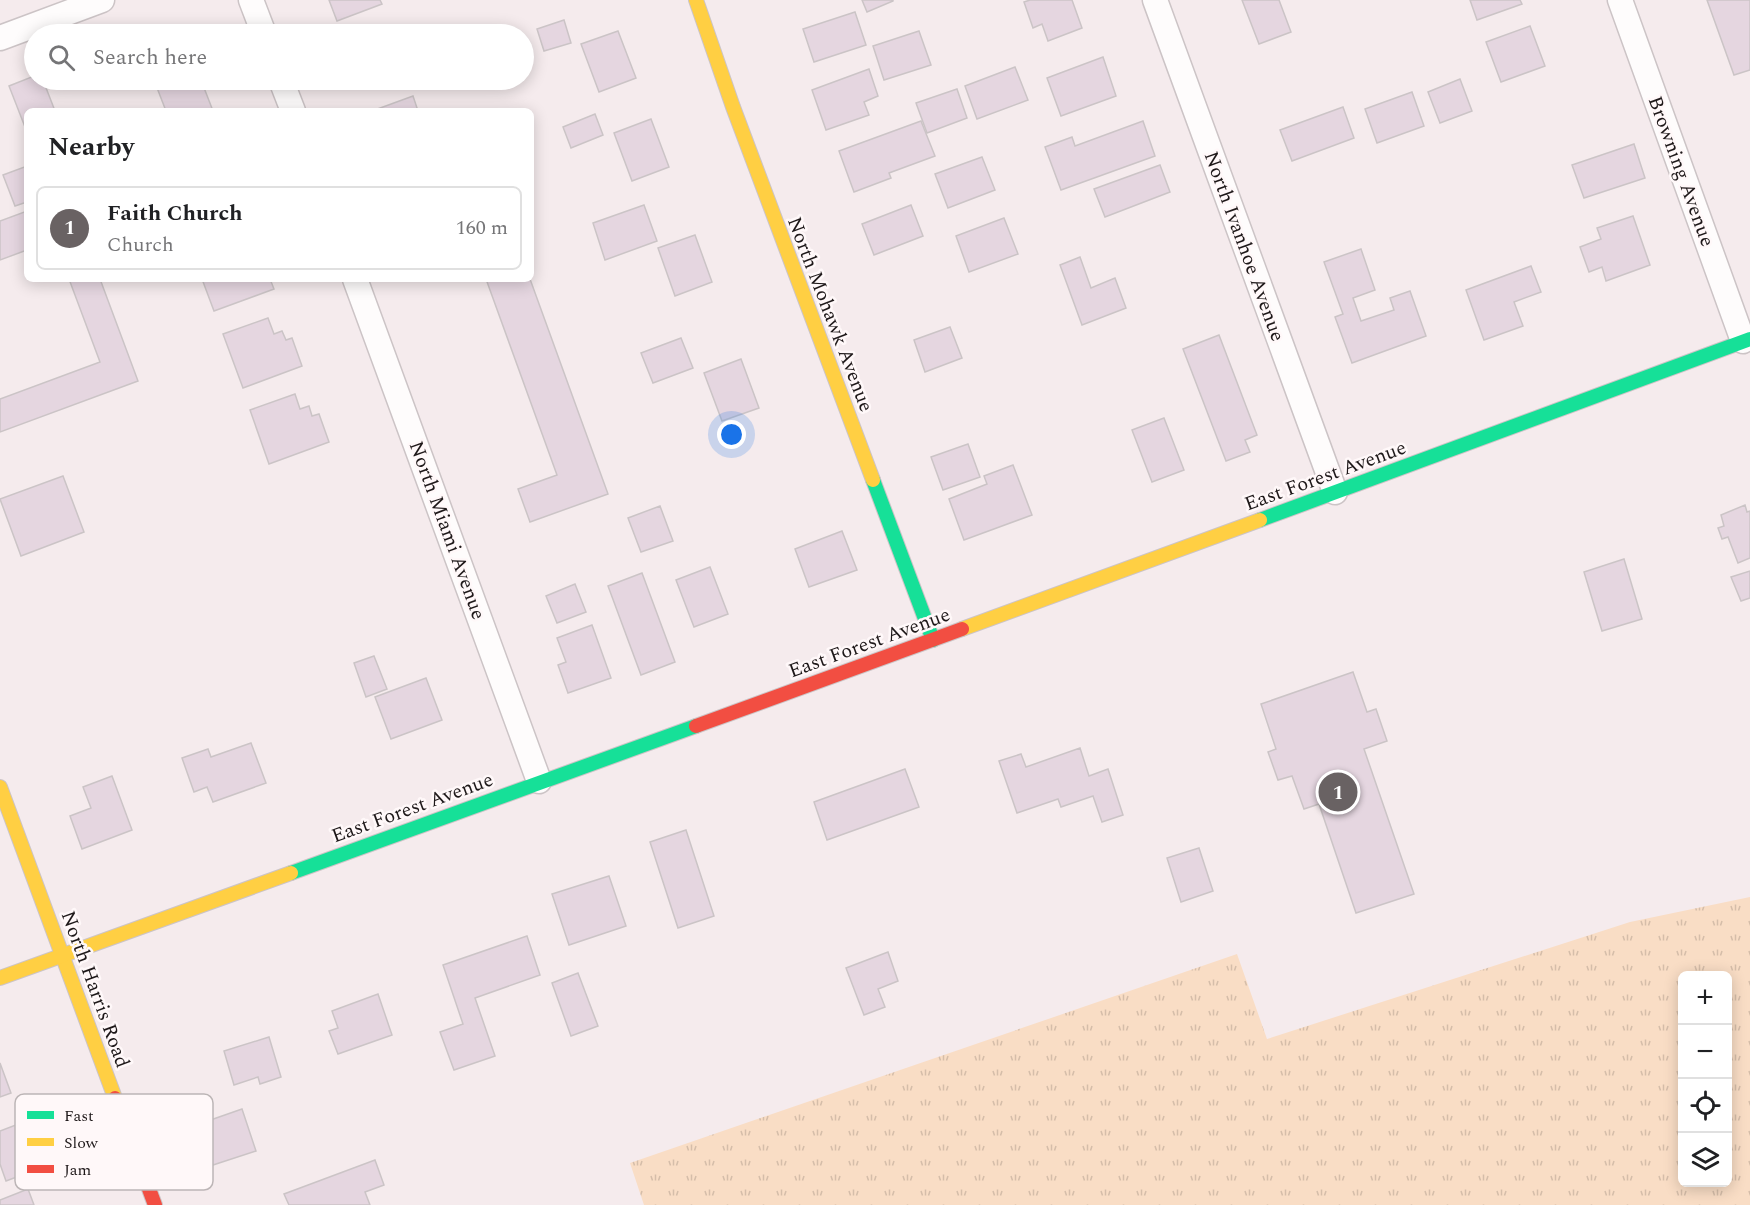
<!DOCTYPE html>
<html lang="en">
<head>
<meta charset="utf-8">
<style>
	:root { --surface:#fff; --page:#f2f2f2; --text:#202124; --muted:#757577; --line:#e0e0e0; --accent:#696263 }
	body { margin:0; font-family:Spectral,serif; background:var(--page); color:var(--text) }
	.controls { position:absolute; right:18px; bottom:18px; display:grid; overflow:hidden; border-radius:9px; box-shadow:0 3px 15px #0003 }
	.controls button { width:54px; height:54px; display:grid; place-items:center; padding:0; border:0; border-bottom:2px solid var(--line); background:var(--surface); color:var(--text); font:30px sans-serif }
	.you { position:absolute; left:732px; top:435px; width:21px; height:21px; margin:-15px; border:4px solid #fff; border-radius:50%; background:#1a73e8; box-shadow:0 0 0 9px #1a73e833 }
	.badge { display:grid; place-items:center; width:39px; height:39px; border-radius:50%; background:var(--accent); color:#fff; font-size:20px; font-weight:700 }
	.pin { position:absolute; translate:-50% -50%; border:3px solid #fff; box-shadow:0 2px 6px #0006 }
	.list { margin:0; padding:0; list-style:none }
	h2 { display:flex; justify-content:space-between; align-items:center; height:78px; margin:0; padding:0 24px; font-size:26px }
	h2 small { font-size:20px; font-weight:400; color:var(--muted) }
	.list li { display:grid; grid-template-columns:39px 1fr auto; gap:18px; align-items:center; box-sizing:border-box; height:84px; margin:0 12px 12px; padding:0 12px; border:2px solid var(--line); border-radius:9px }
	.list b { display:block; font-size:22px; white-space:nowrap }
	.list p { margin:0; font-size:20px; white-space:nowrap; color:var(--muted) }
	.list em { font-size:20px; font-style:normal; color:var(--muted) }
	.icon { flex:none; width:33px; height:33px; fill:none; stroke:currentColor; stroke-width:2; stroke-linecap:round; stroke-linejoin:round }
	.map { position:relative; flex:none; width:1750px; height:1205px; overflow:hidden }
	.search { position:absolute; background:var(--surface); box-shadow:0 3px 15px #0003; left:24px; top:24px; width:510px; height:66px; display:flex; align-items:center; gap:15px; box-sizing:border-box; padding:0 21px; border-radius:33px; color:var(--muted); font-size:22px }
	.panel { position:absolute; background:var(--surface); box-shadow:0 3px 15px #0003; left:24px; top:108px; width:510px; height:174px; border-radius:9px }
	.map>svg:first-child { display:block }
</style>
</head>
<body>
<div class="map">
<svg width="1750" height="1205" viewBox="0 0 1750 1205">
	<defs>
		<pattern id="grass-tufts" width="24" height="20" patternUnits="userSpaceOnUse" patternTransform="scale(1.5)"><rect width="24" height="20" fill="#f9ddc5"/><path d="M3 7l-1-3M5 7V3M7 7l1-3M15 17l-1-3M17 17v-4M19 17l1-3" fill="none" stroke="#d5bda9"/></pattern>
	</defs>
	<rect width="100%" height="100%" fill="#f5ebed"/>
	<!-- grass -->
	<path fill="url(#grass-tufts)" fill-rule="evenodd" d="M1750,897V1205H644L630,1163L1237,954L1267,1039L1630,922ZM1682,976H1728V1182H1682Z"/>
	<!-- building -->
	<g fill="#e5d6e0" stroke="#cbc4c6" stroke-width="1.5">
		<polygon points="329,0 380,0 382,4 337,21"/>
		<polygon points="862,0 893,0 893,1 867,12"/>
		<polygon points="1030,0 1072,0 1082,28 1048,41 1042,24 1033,28 1024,2"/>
		<polygon points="1242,0 1279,0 1291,32 1259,44"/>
		<polygon points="1470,0 1520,0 1522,4 1477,20"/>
		<polygon points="1707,0 1750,0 1750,70 1734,75"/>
		<polygon points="855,12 866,45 814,62 803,29"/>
		<polygon points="564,20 571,43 544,51 537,29"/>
		<polygon points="1530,26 1545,66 1501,82 1486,42"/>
		<polygon points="618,31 636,78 599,92 581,44"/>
		<polygon points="919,31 931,65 884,80 873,46"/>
		<polygon points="1103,57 1116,96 1061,116 1047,78"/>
		<polygon points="1015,67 1028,100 977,119 965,86"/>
		<polygon points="869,69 878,96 864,102 869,115 826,130 812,90"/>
		<polygon points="34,76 34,80 43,80 55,111 27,111 27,126 25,127 9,86"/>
		<polygon points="1460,79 1472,111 1440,123 1428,92"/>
		<polygon points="154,80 201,80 213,111 166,111"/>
		<polygon points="346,80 372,80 349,88"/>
		<polygon points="957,89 967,118 927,133 916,103"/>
		<polygon points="1412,92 1424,126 1377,143 1365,109"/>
		<polygon points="413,96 418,111 372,111"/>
		<polygon points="1343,107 1354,138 1292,161 1280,130"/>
		<polygon points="595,114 603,135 571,148 563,127"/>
		<polygon points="651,119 669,167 632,181 614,133"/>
		<polygon points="921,121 935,156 889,173 891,178 854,192 839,151"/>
		<polygon points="1143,121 1155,156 1061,190 1045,147 1072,137 1075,146"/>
		<polygon points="1634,144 1645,178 1584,198 1572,165"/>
		<polygon points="982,157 995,190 948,208 935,174"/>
		<polygon points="1160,165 1170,192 1105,217 1094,189"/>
		<polygon points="27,166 27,202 15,206 3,175"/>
		<polygon points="644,205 657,241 605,260 593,223"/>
		<polygon points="911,205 923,236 874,255 862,224"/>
		<polygon points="27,211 27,250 0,260 0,221"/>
		<polygon points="1633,216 1650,265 1606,281 1602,267 1589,272 1580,247 1601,239 1597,228"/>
		<polygon points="1004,218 1018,254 969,272 956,236"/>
		<polygon points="695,235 712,282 675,296 658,248"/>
		<polygon points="1361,249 1375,290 1353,298 1361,321 1394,310 1390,298 1410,291 1426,336 1352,363 1335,317 1343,314 1324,262"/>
		<polygon points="1080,257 1091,288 1115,278 1126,308 1082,325 1060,265"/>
		<polygon points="1531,266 1541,292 1514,302 1523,326 1484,340 1466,290"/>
		<polygon points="69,279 100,279 138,381 0,432 0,399 100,362"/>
		<polygon points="202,279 270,279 274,289 214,311"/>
		<polygon points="486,279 530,279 608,494 530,522 518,489 557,475"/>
		<polygon points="268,318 274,334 282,331 286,340 292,338 302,366 243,388 223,334"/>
		<polygon points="950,327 962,358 925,372 914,340"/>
		<polygon points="1219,335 1257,435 1245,440 1250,452 1226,461 1183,349"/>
		<polygon points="681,338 693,368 653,383 641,353"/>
		<polygon points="741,359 759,408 722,421 704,373"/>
		<polygon points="295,394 300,409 309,406 312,416 319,414 329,442 269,464 250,410"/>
		<polygon points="1164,418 1184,470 1152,482 1132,430"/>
		<polygon points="968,444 980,477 943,490 931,457"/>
		<polygon points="1013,465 1032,515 964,540 949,499 987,484 984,476"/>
		<polygon points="63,476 84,532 21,556 0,499"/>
		<polygon points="1745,505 1747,512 1750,511 1750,558 1738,563 1728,537 1722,539 1718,528 1724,526 1721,515"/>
		<polygon points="660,506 673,541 641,552 628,518"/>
		<polygon points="842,531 857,570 809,587 795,549"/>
		<polygon points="1624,559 1642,619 1602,631 1584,572"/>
		<polygon points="710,567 728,614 694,627 676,580"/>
		<polygon points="1750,571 1750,598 1741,601 1731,577"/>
		<polygon points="642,573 675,662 641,675 608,586"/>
		<polygon points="575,584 586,612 557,623 546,596"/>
		<polygon points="592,625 611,678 568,693 558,665 566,662 557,638"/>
		<polygon points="374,656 387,689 366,697 354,663"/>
		<polygon points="1353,672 1367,712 1376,709 1387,741 1364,749 1414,894 1356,913 1319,804 1304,809 1292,776 1278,780 1268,752 1276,749 1261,704"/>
		<polygon points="426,678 442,720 391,739 375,697"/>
		<polygon points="251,743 266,783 213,802 207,787 194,792 182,758 208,749 211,757"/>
		<polygon points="1080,748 1089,776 1108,769 1123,815 1102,822 1093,796 1061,807 1058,799 1017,813 999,761 1021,754 1026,767"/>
		<polygon points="905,769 919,807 827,840 814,802"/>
		<polygon points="112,776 132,830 82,849 70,816 91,808 83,787"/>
		<polygon points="686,830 714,916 678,928 650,842"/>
		<polygon points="1199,848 1213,891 1181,902 1167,858"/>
		<polygon points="609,876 626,926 569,945 552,894"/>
		<polygon points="527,936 540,975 475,998 495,1056 454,1070 440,1032 463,1024 443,965"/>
		<polygon points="888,952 898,981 878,989 885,1007 864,1015 846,968"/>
		<polygon points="578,973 598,1026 571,1036 552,983"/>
		<polygon points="378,994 392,1035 338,1054 329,1031 338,1028 332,1011"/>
		<polygon points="269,1037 281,1077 260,1084 258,1077 234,1085 224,1051"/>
		<polygon points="0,1063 11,1093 0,1097"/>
		<polygon points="242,1109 256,1151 213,1165 199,1124"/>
		<polygon points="21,1123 38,1169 6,1181 0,1164 0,1131"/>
		<polygon points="375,1160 384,1185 365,1192 370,1205 289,1205 284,1194"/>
		<polygon points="28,1189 34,1205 0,1205 0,1200"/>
	</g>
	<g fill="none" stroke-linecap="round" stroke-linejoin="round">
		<!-- street casing -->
		<g stroke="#ccc4c6" stroke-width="27">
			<g id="street">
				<polyline points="251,0 264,34"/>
				<polyline points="1155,0 1335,492"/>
				<polyline points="1620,0 1743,341"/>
				<polyline points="0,38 102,0"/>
				<polyline points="281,80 293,111"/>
				<polyline points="355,279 539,781"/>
			</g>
		</g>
		<!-- fast casing -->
		<g stroke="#ccc4c6" stroke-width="16">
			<g id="fast">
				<polyline points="873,480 933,640"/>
				<polyline points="1260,520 1750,339"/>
				<polyline points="291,873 696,726"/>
			</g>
		</g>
		<!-- slow casing -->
		<g stroke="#ccc4c6" stroke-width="16">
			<g id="slow">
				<polyline points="696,0 733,107 873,480"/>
				<polyline points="962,629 1260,520"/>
				<polyline points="0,787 115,1098"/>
				<polyline points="0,978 291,873"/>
			</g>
		</g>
		<!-- jam casing -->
		<g stroke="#ccc4c6" stroke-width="16">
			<g id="jam">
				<polyline points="696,726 962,629"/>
				<polyline points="115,1098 155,1205"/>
			</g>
		</g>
		<!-- street -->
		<use href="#street" stroke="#fefcfc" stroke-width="24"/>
		<!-- fast -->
		<use href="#fast" stroke="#16e098" stroke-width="14"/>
		<!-- slow -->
		<use href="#slow" stroke="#ffcf43" stroke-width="14"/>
		<!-- jam -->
		<use href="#jam" stroke="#f24e42" stroke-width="14"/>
	</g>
	<g text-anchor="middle" stroke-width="5" stroke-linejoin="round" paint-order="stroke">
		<!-- street labels -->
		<g font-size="20" fill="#1e1819" stroke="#fff8f9">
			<text transform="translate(1682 171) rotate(70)" y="7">Browning Avenue</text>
			<text transform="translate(1245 246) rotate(70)" y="7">North Ivanhoe Avenue</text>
			<text transform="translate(831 314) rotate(69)" y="7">North Mohawk Avenue</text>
			<text transform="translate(1325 475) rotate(-20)" y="7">East Forest Avenue</text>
			<text transform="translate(448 530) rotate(70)" y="7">North Miami Avenue</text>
			<text transform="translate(869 642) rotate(-20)" y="7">East Forest Avenue</text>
			<text transform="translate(412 807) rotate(-20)" y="7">East Forest Avenue</text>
			<text transform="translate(96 989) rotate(70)" y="7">North Harris Road</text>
		</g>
	</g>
	<!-- legend -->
	<rect x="15" y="1094" width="198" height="96" rx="9" fill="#fff8f9" stroke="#bcb5b6" stroke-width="1.5"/>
	<rect x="27" y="1111" width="27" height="8" fill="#16e098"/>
	<rect x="27" y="1138" width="27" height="8" fill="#ffcf43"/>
	<rect x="27" y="1165" width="27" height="8" fill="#f24e42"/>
	<g font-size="16" fill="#1e1819">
		<text x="64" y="1121">Fast</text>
		<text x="64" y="1148">Slow</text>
		<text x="64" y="1175">Jam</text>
	</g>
</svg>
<div class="controls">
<button>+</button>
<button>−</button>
<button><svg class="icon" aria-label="locate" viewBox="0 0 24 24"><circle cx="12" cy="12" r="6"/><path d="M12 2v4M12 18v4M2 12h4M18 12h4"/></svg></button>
<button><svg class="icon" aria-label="layers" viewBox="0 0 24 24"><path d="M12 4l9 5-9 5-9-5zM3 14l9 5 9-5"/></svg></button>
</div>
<div class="you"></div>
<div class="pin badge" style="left:1338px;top:792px">1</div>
<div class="search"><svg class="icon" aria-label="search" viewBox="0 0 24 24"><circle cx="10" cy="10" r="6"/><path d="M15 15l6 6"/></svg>Search here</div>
<section class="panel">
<h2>Nearby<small></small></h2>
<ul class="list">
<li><span class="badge">1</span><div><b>Faith Church</b><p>Church</p></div><em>160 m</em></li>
</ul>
</section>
</div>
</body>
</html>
